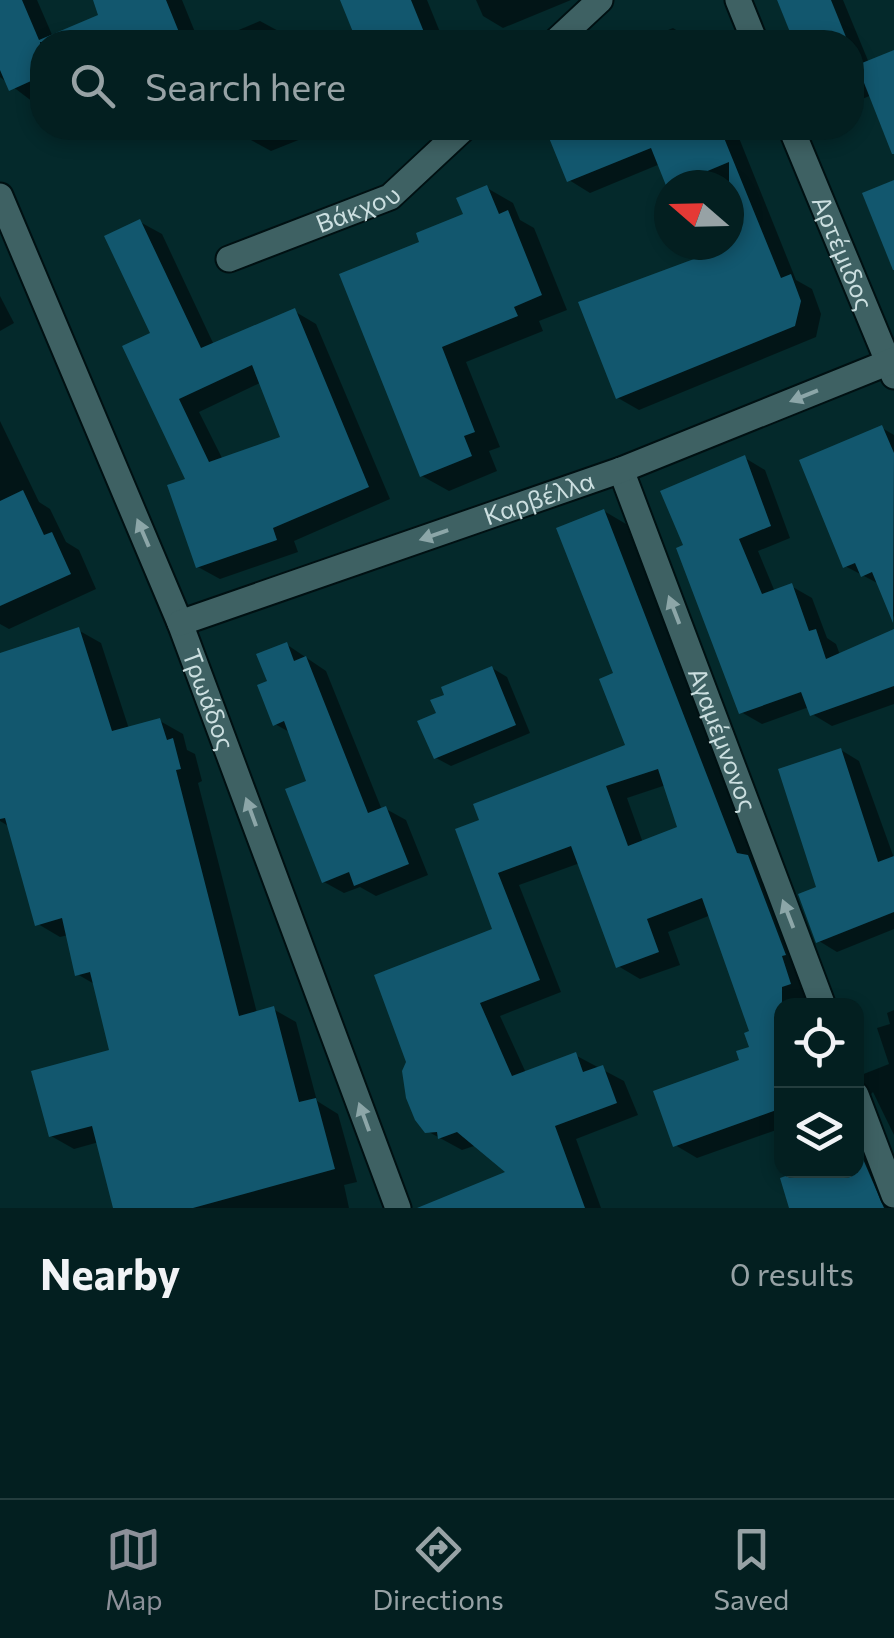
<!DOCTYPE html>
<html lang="en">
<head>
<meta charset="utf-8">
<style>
	:root { --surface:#031f20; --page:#112c2d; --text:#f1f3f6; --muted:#97a2a5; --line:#243d3e; --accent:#8c9099 }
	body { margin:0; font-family:Commissioner,sans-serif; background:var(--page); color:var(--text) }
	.controls { position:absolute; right:30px; bottom:30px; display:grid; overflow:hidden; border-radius:20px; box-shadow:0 5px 15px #0003 }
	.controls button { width:90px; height:90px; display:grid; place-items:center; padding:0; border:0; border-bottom:2px solid var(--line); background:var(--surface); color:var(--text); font:50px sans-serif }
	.compass { position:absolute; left:654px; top:170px; width:90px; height:90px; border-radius:50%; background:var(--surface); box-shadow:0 5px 15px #0003; rotate:290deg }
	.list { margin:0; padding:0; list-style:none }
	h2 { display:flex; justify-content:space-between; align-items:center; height:130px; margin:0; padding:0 40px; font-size:42px }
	h2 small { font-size:32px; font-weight:400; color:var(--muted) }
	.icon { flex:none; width:55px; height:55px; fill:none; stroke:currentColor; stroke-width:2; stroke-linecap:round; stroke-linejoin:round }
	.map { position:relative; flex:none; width:894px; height:1208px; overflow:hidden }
	.search { position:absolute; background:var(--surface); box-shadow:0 5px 15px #0003; left:30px; right:30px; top:30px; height:110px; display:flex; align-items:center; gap:25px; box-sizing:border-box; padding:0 35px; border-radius:40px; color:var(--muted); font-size:38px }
	.sheet { height:290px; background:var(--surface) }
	nav { display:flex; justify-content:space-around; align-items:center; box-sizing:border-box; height:140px; border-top:2px solid var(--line); background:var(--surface); font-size:28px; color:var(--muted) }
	nav a { display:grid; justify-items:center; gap:5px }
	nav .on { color:var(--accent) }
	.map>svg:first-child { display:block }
</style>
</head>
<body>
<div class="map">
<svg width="894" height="1208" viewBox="0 0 894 1208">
	<rect width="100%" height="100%" fill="#04292b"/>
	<!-- shadow -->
	<g fill="#0007" fill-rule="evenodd">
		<polygon points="0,0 37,0 53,37 102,16 95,0 182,0 199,42 42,42 42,98 33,102 0,77"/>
		<polygon points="343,0 427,0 444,42 359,42"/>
		<polygon points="476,0 571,0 503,28 483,16"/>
		<polygon points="777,0 843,0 869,63 894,54 894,152 872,95 852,103 852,42 795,42"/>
		<polygon points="260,21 282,33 286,42 210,42"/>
		<polygon points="673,28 695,42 639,42"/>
		<polygon points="245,128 313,128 316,133 271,151 249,139"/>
		<polygon points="547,128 735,128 796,280 812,289 821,314 816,337 639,410 618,398 705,258 700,245 729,245 729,185 669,185 660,164 590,193 569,180"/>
		<polygon points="487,188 513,203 520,220 534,228 567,310 539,321 543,331 466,362 500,447 489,451 497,471 449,491 422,476 422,243 466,216"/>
		<path d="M140,222L162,234L214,345L294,311L316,324L390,499L294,541L298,552L220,579L198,567L189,480L153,335ZM262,382L284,439L223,460L199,412Z"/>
		<polygon points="0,296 14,323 0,331"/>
		<polygon points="0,421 39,502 50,509 66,542 79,550 96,589 9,629 0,624"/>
		<polygon points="882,428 894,435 894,618 881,585 845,566"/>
		<polygon points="745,458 765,470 790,538 758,551 775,592 791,586 812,598 827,638 836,644 840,655 894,631 894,704 832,726 812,714 809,707 762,724 741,712 686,547"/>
		<path d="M604,511L626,524L815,1006H782V1128L697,1158L675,1145L752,1048V1033L711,915L668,932L680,965L640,979L618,966L580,863L519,885L561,992L500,1016L526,1073L575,1055L624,1081L638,1115L576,1139L601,1208H464L459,1192L510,1173L477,1145L462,1150L427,1131L495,931L482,822L628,746L616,675ZM666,785L680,828L643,843L627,798Z"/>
		<polygon points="78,630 101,643 129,729 160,721 183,734 187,750 195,754 202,781 198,783 257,1013 273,1009 296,1022 317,1101 338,1114 357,1182 344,1185 349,1208 115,1208 99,1142 74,1149 51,1136 112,1052 96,985 77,974 68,935 60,937 38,924 10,827 0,821 0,656"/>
		<polygon points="286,644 326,671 382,810 386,809 406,820 428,875 376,896 360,887 344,893 324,882 309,782 291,733 275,724 270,683"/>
		<polygon points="492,668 507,677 530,733 451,766 436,758 439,715"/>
		<polygon points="841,750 859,761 894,858 894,929 837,952 819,941 820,888"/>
		<polygon points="894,1010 894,1135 873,1092 861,1105 894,1208 792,1208 783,1180 800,1174 799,1170 856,1170 856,1077 889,1064 877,1028 890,1024 887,1013"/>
	</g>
	<!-- building -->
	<g fill="#12576e" fill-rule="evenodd">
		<polygon points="0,0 22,0 39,40 98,15 93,0 166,0 183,42 40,42 42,76 9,91 0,70"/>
		<polygon points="340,0 411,0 428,42 357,42"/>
		<polygon points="777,0 831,0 848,42 794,42"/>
		<polygon points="894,50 894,154 892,154 857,65"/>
		<polygon points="545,128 720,128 781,278 791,274 801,301 795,326 616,399 578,302 702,256 697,245 729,245 729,162 667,188 651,148 567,182"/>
		<polygon points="894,180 894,270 893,270 862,193"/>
		<polygon points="487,185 499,214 508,210 542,295 514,307 518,316 442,347 475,432 464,436 472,456 420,477 339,274 419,242 416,233 463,214 456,198"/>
		<path d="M140,219L201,348L295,308L369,487L273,528L277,540L196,568L167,485L185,479L122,346L150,333L104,236ZM252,365L280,437L209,462L179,399Z"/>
		<polygon points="882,425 894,453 893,623 872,572 861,577 855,563 843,568 799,460"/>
		<polygon points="745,455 771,526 739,539 762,594 792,583 809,631 816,629 826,659 894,629 894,686 810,716 801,692 739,714 676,548 683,545 660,491"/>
		<polygon points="23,490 44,535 52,532 71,574 0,606 0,501"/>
		<path d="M604,509L737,853L748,855L786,955L782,956L791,984L782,987V1108L673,1147L653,1091L739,1060L736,1051L749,1047L744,1033L749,1031L702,898L647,919L659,952L616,968L571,846L498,873L540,980L480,1003L512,1076L576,1052L583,1072L603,1065L617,1103L555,1126L585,1208H417L505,1172L457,1132L438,1139L437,1132L425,1133L415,1120L406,1098L402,1071L406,1062L374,975L492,929L455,829L479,820L473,804L625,745L599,679L613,673L556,528ZM658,769L677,827L628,846L606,786Z"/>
		<polygon points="79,627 112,731 160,718 167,740 173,738 181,769 176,770 239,1016 274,1006 299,1102 316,1098 335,1169 193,1208 113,1208 92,1126 49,1137 31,1071 109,1050 90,972 75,976 62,918 35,926 5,818 0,819 0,653"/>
		<polygon points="287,642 294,661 306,656 368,813 386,806 409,864 354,886 349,872 322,883 285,789 306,781 284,721 273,726 257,685 267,681 256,654"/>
		<polygon points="492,666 516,725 434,759 417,721 436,713 430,700 444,695 441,687"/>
		<polygon points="841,748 878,862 894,856 894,912 816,943 798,894 816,887 778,769"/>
		<polygon points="860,1152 884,1208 789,1208 780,1178 803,1170 856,1170"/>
	</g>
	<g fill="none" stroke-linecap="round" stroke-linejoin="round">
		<!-- minor casing -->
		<g stroke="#001012" stroke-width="29">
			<g id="minor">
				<polyline points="738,0 755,42"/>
				<polyline points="555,42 600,0"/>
				<path id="s1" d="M791,128L894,376"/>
				<path id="s2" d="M0,196L180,623L398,1208"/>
				<path id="s3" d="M229,259L390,197L464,128"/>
				<path id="s4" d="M621,470L823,1006"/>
				<path id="s5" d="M180,623L621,470L894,360"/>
				<polyline points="856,1095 894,1195"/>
			</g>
		</g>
		<!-- minor -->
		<use href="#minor" stroke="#3e6163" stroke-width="25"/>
	</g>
	<!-- one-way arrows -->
	<defs><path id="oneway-solid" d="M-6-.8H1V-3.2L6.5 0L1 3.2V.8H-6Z" transform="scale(2.5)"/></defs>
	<g fill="#8ca6a8">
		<use href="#oneway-solid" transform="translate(804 396) rotate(158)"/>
		<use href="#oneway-solid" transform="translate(143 533) rotate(-113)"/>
		<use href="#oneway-solid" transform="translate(434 535) rotate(161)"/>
		<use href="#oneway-solid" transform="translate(674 610) rotate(-111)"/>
		<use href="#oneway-solid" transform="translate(251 812) rotate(-110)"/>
		<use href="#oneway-solid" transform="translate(788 914) rotate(-111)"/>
		<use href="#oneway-solid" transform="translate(364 1117) rotate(-110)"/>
	</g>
	<g text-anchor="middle" stroke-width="8" stroke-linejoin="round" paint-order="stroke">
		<!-- street labels -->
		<g font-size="25" fill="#ccdfe0" stroke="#030f10">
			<text dy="9" stroke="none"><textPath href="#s3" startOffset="138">Βάκχου</textPath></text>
			<text dy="9" stroke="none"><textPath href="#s1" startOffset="135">Αρτέμιδος</textPath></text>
			<text dy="9" stroke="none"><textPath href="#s5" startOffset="380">Καρβέλλα</textPath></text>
			<text dy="9" stroke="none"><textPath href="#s2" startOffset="545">Τρωάδος</textPath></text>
			<text dy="9" stroke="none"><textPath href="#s4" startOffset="288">Αγαμέμνονος</textPath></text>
		</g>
	</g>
</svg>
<div class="controls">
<button><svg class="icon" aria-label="locate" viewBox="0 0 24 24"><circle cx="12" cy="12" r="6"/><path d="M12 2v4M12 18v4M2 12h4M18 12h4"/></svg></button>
<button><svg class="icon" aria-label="layers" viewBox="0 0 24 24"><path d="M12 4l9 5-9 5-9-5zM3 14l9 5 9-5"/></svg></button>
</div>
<svg class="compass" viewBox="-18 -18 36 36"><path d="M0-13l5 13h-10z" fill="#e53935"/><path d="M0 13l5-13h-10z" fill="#97a2a5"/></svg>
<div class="search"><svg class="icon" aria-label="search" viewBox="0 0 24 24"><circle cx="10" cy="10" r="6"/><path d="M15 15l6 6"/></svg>Search here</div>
</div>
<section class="sheet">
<h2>Nearby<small>0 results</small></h2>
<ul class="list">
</ul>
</section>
<nav>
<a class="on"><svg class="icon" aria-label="map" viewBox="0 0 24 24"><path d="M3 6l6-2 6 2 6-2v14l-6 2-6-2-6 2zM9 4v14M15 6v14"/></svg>Map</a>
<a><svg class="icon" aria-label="directions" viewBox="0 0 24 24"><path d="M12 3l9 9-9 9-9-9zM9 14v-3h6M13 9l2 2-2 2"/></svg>Directions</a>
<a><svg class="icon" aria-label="saved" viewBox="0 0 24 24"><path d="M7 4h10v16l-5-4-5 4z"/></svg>Saved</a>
</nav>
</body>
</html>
